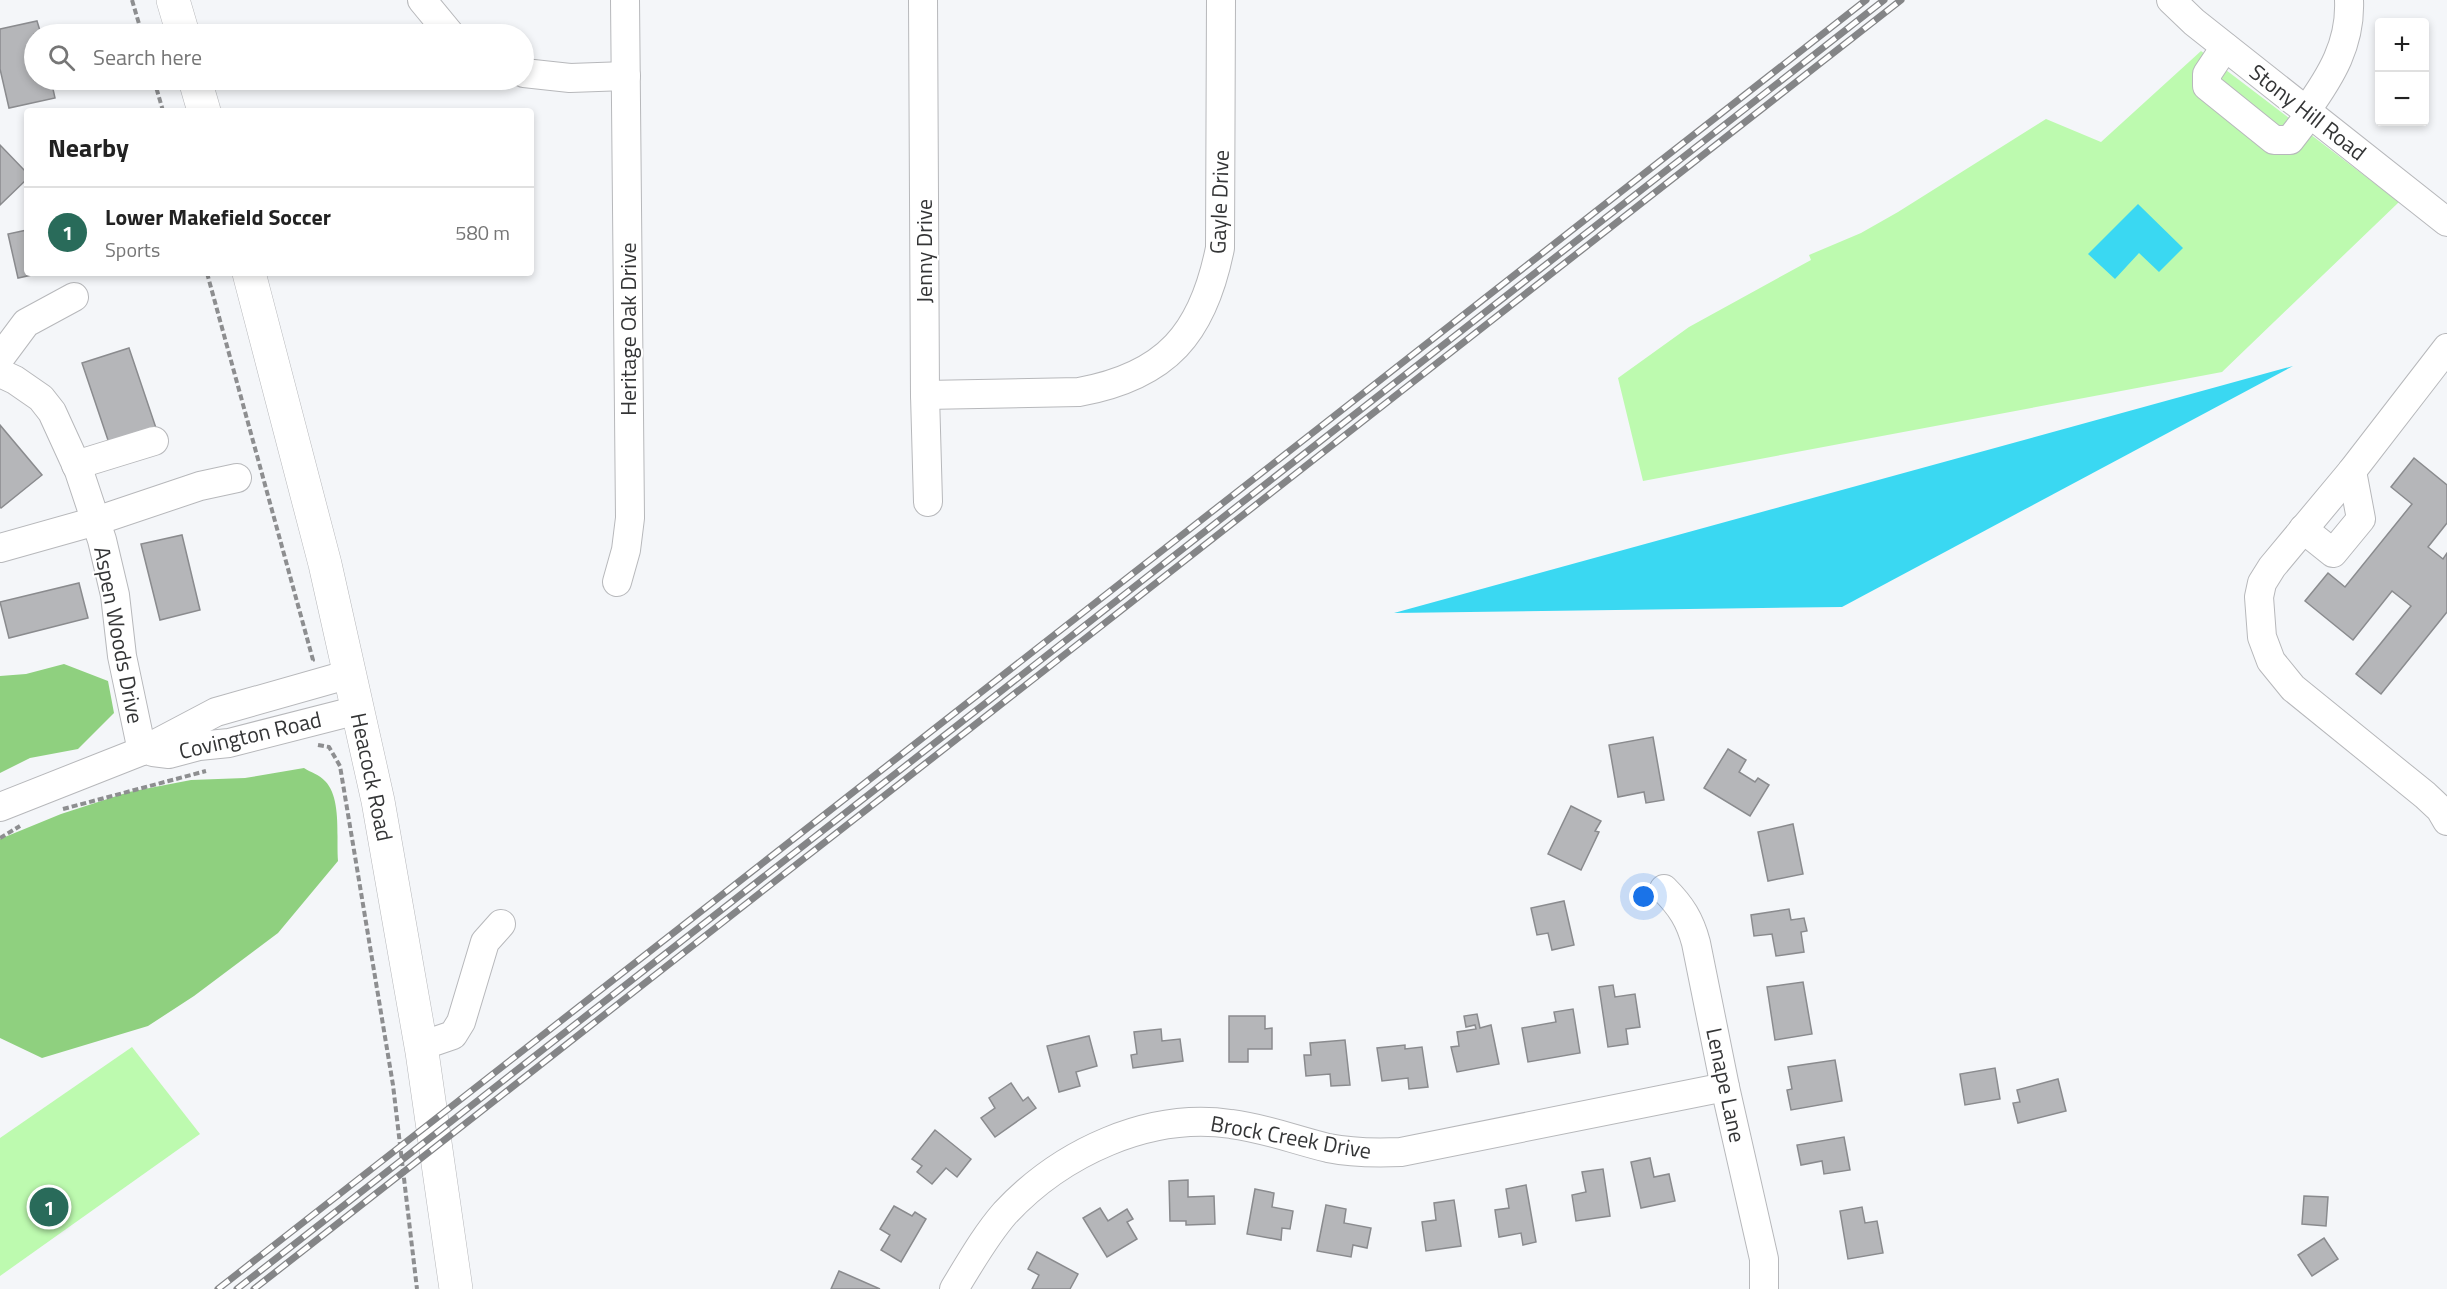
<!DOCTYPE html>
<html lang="en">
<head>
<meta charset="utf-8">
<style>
	:root { --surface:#fff; --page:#f2f2f2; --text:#222; --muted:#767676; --line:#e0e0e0; --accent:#296b5a }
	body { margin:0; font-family:"Titillium Web",sans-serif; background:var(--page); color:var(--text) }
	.controls { position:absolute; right:18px; top:18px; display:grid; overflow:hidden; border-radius:6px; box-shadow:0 3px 9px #0003 }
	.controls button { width:54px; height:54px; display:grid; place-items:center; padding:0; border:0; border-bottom:2px solid var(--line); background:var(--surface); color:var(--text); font:30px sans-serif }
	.you { position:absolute; left:1644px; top:897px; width:21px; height:21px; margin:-15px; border:4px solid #fff; border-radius:50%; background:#1a73e8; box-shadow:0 0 0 9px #1a73e833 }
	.badge { display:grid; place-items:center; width:39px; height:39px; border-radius:50%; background:var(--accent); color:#fff; font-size:20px; font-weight:700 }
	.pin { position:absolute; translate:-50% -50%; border:3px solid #fff; box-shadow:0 2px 6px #0006 }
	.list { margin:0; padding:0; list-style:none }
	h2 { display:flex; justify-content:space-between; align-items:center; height:78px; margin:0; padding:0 24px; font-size:26px }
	h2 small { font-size:20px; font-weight:400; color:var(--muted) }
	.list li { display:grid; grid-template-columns:39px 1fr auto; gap:18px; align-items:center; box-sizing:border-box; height:90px; padding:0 24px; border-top:2px solid var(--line) }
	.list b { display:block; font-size:22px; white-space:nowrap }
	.list p { margin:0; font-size:20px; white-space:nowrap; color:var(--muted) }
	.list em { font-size:20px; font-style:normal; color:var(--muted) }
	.icon { flex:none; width:33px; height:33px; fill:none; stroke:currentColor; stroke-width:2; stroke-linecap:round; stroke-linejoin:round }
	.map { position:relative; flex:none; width:2447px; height:1289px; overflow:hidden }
	.search { position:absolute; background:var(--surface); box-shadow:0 3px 9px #0003; left:24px; top:24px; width:510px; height:66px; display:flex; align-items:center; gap:15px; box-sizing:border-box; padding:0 21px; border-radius:33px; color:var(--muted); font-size:22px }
	.panel { position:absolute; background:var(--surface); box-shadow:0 3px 9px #0003; left:24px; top:108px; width:510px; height:168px; border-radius:6px }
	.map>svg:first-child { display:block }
</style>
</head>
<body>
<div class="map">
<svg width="2447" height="1289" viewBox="0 0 2447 1289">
	<rect width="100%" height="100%" fill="#f4f6f9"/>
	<!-- green -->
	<g fill="#bdfaaf">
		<polygon points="2201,51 2399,202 2222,372 1643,481 1618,378 1689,327 1811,260 1809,255 1861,233 1898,212 2046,119 2101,142"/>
		<polygon points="132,1047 200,1134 0,1276 0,1138"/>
	</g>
	<!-- forest -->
	<g fill="#8fd07f">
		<polygon points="64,664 108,681 114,713 78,749 30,758 0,773 0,676 26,674"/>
		<path d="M304,768C310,772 320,775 325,781C342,798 336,838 338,861L278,933L194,996L148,1026L42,1058L0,1038V839L61,814L129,792L191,780L245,778Z"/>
	</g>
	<!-- water -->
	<g fill="#3ad8f2">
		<polygon points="2138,204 2183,248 2159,272 2139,253 2115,279 2088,254"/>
		<polygon points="2293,366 1842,607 1394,613"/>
	</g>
	<!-- building -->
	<g fill="#b5b6b9" stroke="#8a8b8e" stroke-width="1.5">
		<polygon points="37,21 41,34 34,34 34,80 51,80 55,98 9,108 0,69 0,29"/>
		<polygon points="0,145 27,173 27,179 0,205"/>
		<polygon points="27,230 27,273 41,273 18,278 8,234"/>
		<polygon points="129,348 156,428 109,443 82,363"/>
		<polygon points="0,425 42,475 1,508 0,507"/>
		<polygon points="2414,458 2447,485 2447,523 2428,547 2443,559 2447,553 2447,612 2381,694 2356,674 2411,606 2392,591 2353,640 2305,601 2328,573 2345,587 2412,504 2391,487"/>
		<polygon points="182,535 200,610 160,620 141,544"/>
		<polygon points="79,583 88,618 9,638 0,602"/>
		<polygon points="1653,737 1664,800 1646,803 1644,792 1618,797 1609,745"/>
		<polygon points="1728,749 1746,760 1739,772 1755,782 1758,778 1769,785 1750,816 1704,788"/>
		<polygon points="1571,806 1601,821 1595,831 1599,832 1581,870 1548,854"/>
		<polygon points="1793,824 1803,874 1768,881 1758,832"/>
		<polygon points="1564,901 1574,945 1552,950 1548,933 1537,935 1531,908"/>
		<polygon points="1789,909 1791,920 1804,918 1807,931 1801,932 1804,952 1776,956 1772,934 1754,936 1751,915"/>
		<polygon points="1803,982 1812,1034 1775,1040 1767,987"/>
		<polygon points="1613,985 1615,997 1635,994 1640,1027 1626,1029 1628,1044 1608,1047 1599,987"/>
		<polygon points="1573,1009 1580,1053 1528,1062 1522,1028 1556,1022 1554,1012"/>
		<polygon points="1477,1014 1480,1028 1491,1025 1499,1064 1457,1072 1451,1047 1459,1046 1457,1032 1476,1029 1475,1025 1466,1027 1464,1016"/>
		<polygon points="1229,1016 1265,1016 1265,1029 1272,1028 1272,1049 1248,1049 1248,1062 1229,1062"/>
		<polygon points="1161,1029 1162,1041 1180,1039 1183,1061 1133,1068 1131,1055 1137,1054 1134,1032"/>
		<polygon points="1089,1036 1097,1066 1076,1072 1080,1086 1059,1092 1047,1046"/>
		<polygon points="1345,1040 1350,1085 1331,1086 1330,1074 1306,1076 1304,1055 1311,1055 1310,1043"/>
		<polygon points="1405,1045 1405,1049 1422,1047 1428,1087 1409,1089 1408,1078 1382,1081 1377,1048"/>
		<polygon points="1835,1060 1842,1101 1791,1110 1787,1090 1792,1089 1788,1067"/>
		<polygon points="1995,1068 2000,1099 1965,1105 1960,1074"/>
		<polygon points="2058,1079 2066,1111 2018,1123 2013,1103 2020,1102 2017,1090"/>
		<polygon points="1011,1083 1023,1101 1028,1097 1036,1108 995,1137 981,1118 995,1108 989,1098"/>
		<polygon points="935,1130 971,1159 957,1177 946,1168 932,1184 917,1172 922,1166 912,1159"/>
		<polygon points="1844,1137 1850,1170 1824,1174 1822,1161 1801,1165 1797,1145"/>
		<polygon points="1650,1158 1654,1177 1669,1174 1675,1201 1641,1208 1631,1162"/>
		<polygon points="1603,1169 1610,1216 1576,1221 1572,1195 1586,1192 1582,1172"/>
		<polygon points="1188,1180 1188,1197 1214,1196 1215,1224 1186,1225 1186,1221 1170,1221 1169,1181"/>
		<polygon points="1526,1185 1536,1242 1523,1245 1521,1233 1499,1237 1495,1210 1509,1208 1506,1189"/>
		<polygon points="1255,1189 1274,1193 1272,1207 1293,1211 1290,1229 1282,1228 1281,1240 1247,1234"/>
		<polygon points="2304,1196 2328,1197 2326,1226 2302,1224"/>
		<polygon points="1454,1200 1461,1246 1426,1251 1422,1222 1436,1220 1434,1203"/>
		<polygon points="1326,1205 1346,1209 1344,1223 1371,1228 1367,1248 1353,1245 1351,1257 1317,1251"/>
		<polygon points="894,1206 912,1216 915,1212 926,1219 901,1262 881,1250 890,1235 880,1229"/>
		<polygon points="1862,1207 1865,1223 1877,1221 1883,1253 1848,1259 1840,1211"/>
		<polygon points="1100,1208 1108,1221 1127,1209 1133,1219 1127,1222 1137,1239 1107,1257 1083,1218"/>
		<polygon points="2324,1238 2338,1259 2312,1276 2298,1255"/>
		<polygon points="1037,1252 1078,1274 1070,1289 1032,1289 1039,1275 1028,1269"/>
		<polygon points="839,1271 880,1289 831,1289"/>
	</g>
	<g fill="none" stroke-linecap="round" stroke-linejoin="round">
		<!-- minor casing -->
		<g stroke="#b7b8bb" stroke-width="30">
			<g id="minor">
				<polyline points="422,0 450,34"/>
				<polyline points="923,0 925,395 928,502"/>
				<polyline points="2171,0 2194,22 2447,222"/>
				<polyline points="2225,47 2207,74 2207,86 2274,140 2290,140 2310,114"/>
				<polyline points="524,73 570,78 626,76"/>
				<path d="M2306,111C2331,76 2351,44 2349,0"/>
				<polyline points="2447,348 2352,471 2272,567 2262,583 2259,597 2262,637 2271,661 2293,688 2425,795 2440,809 2447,821"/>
				<polyline points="0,358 26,323 74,297"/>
				<polyline points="0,373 15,380 41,398 52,412 79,471 102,540 115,595 122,656 142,751"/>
				<path d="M925,395L1079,392C1167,376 1203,333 1220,248L1221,0"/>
				<polyline points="76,465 154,441"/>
				<polyline points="2303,529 2333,553 2361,519 2352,471"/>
				<polyline points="0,548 96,521 200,486 237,478"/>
				<polyline points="617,582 626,550 630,518 625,0"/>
				<polyline points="153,752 169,754 199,746 229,743 358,710"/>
				<polyline points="0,807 142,751 216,712 350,674"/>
				<path d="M1664,889C1681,906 1690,920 1696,943L1725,1087L1764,1259V1289"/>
				<polyline points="421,1046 453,1035 461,1022 485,942 501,924"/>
				<path d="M954,1289C970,1263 985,1236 1005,1213C1061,1153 1148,1112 1231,1124C1264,1128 1295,1140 1328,1148C1352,1153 1377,1153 1401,1152L1725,1087"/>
			</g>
		</g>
		<!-- major casing -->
		<g stroke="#b7b8bb" stroke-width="34">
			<g id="major">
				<polyline points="173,0 183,34"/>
				<polyline points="195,80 204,111"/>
				<polyline points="249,273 325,564 378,801 422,1052 456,1289"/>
			</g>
		</g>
		<!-- path -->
		<g stroke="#8d8e90" stroke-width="4" stroke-dasharray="6 3" stroke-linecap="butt">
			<polyline points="132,0 142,34"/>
			<polyline points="154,80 163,111"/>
			<polyline points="207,273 313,660 311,662"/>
			<polyline points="318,745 329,747 340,766 393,1085 417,1289"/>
			<polyline points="63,809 206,771"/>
			<polyline points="0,838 20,826"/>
		</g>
		<!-- minor -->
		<use href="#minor" stroke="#fff" stroke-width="28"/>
		<!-- major -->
		<use href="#major" stroke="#fff" stroke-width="33"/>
		<!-- rail casing -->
		<g stroke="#848587" stroke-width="7">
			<g id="rail">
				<polyline points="218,1289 1866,0"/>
				<polyline points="237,1289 1884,0"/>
				<polyline points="254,1289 1901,0"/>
			</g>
		</g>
		<!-- rail -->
		<use href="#rail" stroke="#fff" stroke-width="4.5" stroke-dasharray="14" stroke-linecap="butt"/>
	</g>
	<g text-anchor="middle" stroke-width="4.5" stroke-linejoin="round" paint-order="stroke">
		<!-- street labels -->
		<g font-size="22" fill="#343536" stroke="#fff">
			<text transform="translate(2308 112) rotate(38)" y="8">Stony Hill Road</text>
			<text transform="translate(1219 202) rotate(-88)" y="8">Gayle Drive</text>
			<text transform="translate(924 251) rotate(-90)" y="8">Jenny Drive</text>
			<text transform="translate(628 329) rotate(-90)" y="8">Heritage Oak Drive</text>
			<text transform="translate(119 635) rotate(79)" y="8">Aspen Woods Drive</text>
			<text transform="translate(250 735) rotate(-13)" y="8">Covington Road</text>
			<text transform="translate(372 777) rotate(78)" y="8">Heacock Road</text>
			<text transform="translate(1726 1085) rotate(78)" y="8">Lenape Lane</text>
			<text transform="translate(1291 1137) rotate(10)" y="8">Brock Creek Drive</text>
		</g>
	</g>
</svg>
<div class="controls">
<button>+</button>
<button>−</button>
</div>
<div class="you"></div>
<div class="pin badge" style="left:49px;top:1207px">1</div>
<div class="search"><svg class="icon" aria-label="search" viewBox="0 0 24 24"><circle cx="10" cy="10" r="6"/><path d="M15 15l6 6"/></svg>Search here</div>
<section class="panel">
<h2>Nearby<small></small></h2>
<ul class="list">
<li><span class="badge">1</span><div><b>Lower Makefield Soccer</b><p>Sports</p></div><em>580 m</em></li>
</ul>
</section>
</div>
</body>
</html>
